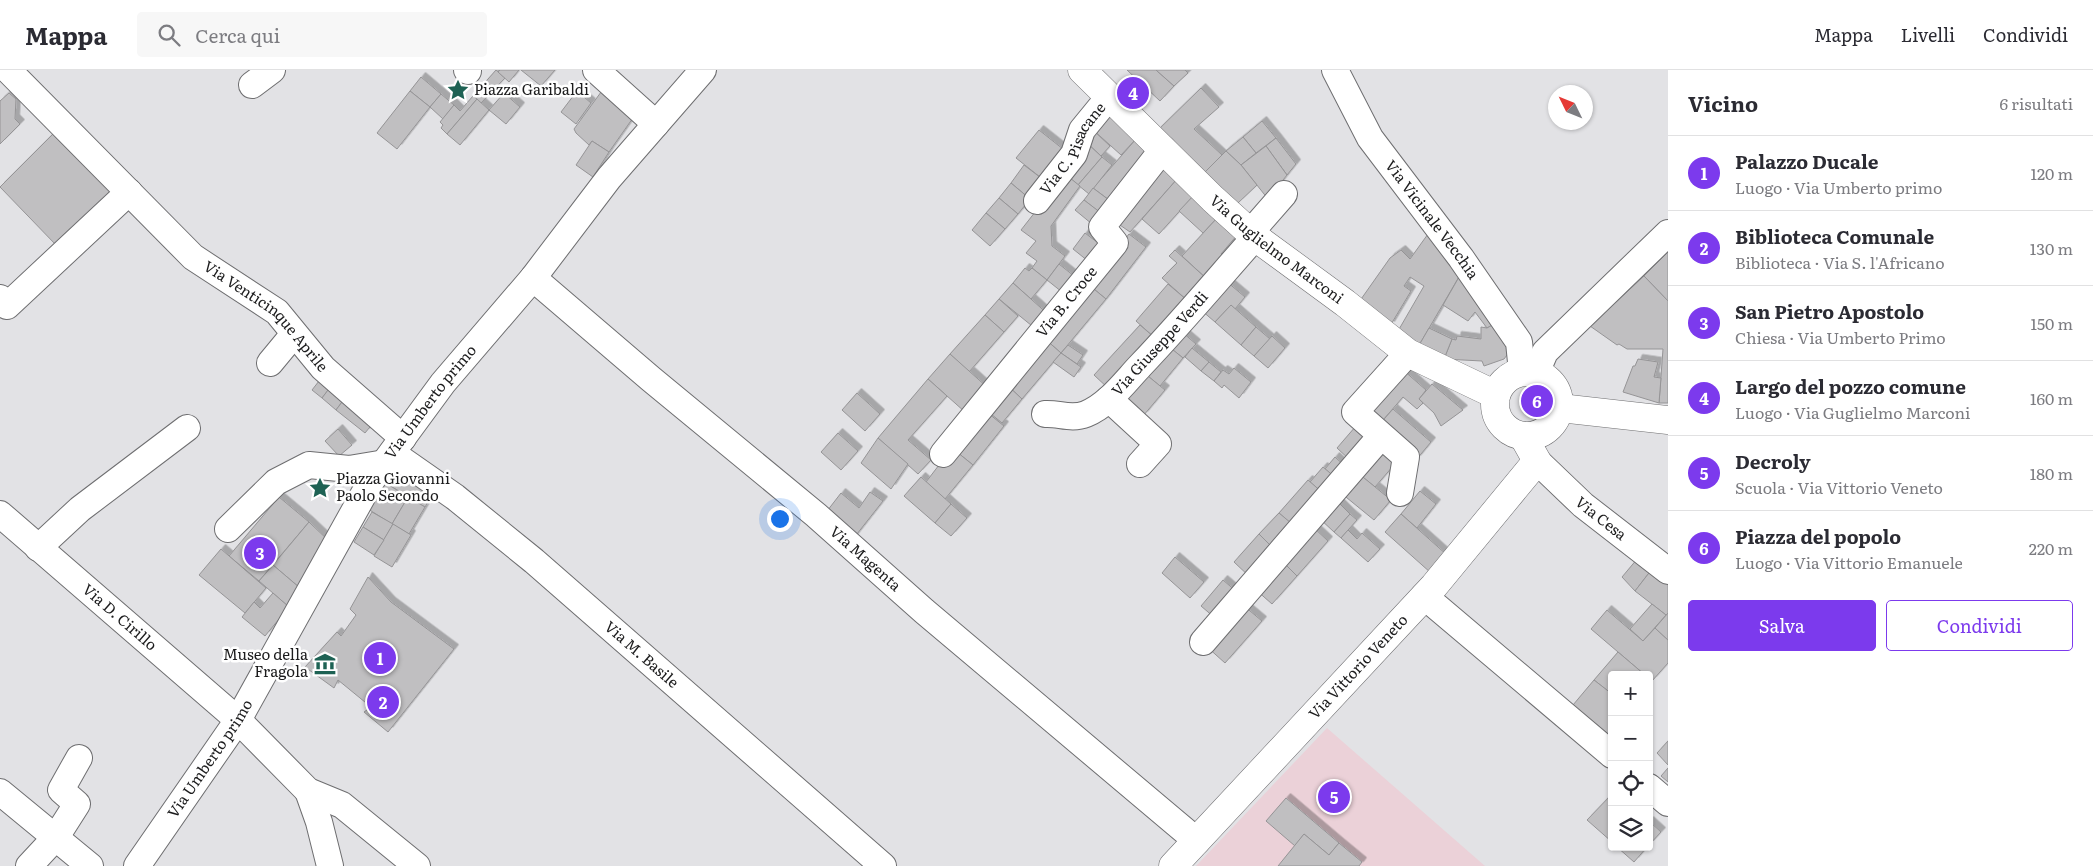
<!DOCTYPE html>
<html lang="it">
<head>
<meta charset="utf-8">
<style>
	:root { --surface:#fff; --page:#f7f7f7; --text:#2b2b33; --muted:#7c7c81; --line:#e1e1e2; --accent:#7c3aed }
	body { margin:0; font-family:Literata,serif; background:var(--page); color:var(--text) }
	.controls { position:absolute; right:15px; bottom:15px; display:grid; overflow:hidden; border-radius:5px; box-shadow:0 1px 4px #0004 }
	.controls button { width:45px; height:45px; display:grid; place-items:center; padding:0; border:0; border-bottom:1px solid var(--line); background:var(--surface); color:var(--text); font:25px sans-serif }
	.compass { position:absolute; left:1548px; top:15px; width:45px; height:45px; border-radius:50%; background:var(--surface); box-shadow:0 1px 4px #0004; rotate:313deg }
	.you { position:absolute; left:779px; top:448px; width:18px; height:18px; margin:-12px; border:4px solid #fff; border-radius:50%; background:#1a73e8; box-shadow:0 0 0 8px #1a73e833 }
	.badge { display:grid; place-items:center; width:32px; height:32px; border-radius:50%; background:var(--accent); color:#fff; font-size:16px; font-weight:700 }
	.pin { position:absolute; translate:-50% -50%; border:2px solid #fff; box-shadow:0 1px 5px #0006 }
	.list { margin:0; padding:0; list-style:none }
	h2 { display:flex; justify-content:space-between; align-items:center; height:65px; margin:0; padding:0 20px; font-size:21px }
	h2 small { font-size:16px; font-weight:400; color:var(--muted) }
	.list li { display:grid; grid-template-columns:32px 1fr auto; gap:15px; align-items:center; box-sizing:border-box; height:75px; padding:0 20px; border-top:1px solid var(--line) }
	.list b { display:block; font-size:19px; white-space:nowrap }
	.list p { margin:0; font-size:16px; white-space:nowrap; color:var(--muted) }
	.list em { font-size:16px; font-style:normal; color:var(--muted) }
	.actions { display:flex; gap:10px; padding:15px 20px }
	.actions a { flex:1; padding:11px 0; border:1px solid var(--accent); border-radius:5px; text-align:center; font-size:18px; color:var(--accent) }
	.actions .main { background:var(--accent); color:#fff }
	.icon { flex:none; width:28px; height:28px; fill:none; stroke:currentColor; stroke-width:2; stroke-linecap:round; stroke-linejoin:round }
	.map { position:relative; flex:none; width:1668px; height:796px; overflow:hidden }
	header { display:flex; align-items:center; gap:30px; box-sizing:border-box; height:70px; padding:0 25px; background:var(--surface); border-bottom:1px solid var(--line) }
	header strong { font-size:24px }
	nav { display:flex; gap:28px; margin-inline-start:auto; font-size:18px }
	.search { width:350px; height:45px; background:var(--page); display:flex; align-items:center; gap:12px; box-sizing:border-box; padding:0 18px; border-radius:5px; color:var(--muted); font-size:19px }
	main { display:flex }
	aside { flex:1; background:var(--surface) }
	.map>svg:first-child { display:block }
</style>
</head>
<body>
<header>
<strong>Mappa</strong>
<div class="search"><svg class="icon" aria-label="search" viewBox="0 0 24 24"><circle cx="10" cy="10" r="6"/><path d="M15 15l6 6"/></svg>Cerca qui</div>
<nav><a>Mappa</a><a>Livelli</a><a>Condividi</a></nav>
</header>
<main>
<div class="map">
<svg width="1668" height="796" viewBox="0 0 1668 796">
	<defs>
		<filter id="shadow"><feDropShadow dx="4.5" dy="-4.5" stdDeviation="0" flood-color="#0004"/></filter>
	</defs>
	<rect width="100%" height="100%" fill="#e2e2e5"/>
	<!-- education -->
	<polygon fill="#ebd1d8" points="1327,658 1485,796 1196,796"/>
	<!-- building -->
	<g fill="#c0bfc1" stroke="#959496" filter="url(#shadow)">
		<polygon points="496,0 505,8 481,33 473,26"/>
		<polygon points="500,0 519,0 509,12 498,2"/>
		<polygon points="521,0 555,0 541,16"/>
		<polygon points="1127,0 1156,0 1174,16 1160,31"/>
		<polygon points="1156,0 1185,0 1188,3 1174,16"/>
		<polygon points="421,7 441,24 430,37 410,21"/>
		<polygon points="604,18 635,45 609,82 592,71 589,75 576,63 574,59"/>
		<polygon points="1201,18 1219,37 1194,59 1222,85 1204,103 1157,61"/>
		<polygon points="410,21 430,37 397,79 377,63"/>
		<polygon points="577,21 591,33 576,54 561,42"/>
		<polygon points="9,23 16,29 15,49 20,54 0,74 0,31"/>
		<polygon points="504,23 520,37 506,54 489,40"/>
		<polygon points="441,24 454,35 443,49 430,37"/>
		<polygon points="473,26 477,29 447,64 441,58 443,55 440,52 454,35 460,41"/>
		<polygon points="477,29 489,40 460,75 447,64"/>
		<polygon points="1106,40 1137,68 1121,85 1091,58"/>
		<polygon points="1262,51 1276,68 1256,83 1243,67"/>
		<polygon points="1039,60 1068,83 1045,111 1016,88"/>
		<polygon points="1094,61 1110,76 1101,86 1085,71"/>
		<polygon points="54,63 111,122 56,175 0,117"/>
		<polygon points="1243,67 1256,83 1241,95 1226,81"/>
		<polygon points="1137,68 1154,82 1113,133 1093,118"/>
		<polygon points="1276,68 1296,94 1287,105 1266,76"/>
		<polygon points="592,71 609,82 593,107 576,95"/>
		<polygon points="1088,74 1102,87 1078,115 1065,104"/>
		<polygon points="1266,76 1287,105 1268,129 1241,95"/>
		<polygon points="1226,81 1241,95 1257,115 1238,133 1204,103"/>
		<polygon points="1102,87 1112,95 1089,124 1078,115"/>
		<polygon points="1162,91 1178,108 1130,162 1117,153"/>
		<polygon points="1024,95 1045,111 1030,129 1011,113"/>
		<polygon points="1065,104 1080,116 1051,156 1052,176 1065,186 1047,210 1032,198 1037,191 1026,183 1036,171 1021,160"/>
		<polygon points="1178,108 1195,124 1159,164 1142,149"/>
		<polygon points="1011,113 1030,129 1018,144 999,128"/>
		<polygon points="1093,118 1113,133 1103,145 1084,130"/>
		<polygon points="1195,124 1218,147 1203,163 1179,141"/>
		<polygon points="999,128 1018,144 1005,159 986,143"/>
		<polygon points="1084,130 1101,143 1092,154 1075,140"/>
		<polygon points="986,143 1005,159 990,176 972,160"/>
		<polygon points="1218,147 1238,164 1221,184 1227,189 1208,210 1182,186"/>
		<polygon points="1433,157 1463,200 1418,277 1398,261 1424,216 1410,207 1404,216 1411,221 1390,256 1359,232 1390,188 1401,180 1410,189"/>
		<polygon points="1085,163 1106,179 1093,195 1073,179"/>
		<polygon points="1129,164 1146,177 1106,229 1089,215"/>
		<polygon points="1175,180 1208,210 1188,231 1162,208 1177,193 1169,186"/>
		<polygon points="1668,182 1668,231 1644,206"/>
		<polygon points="1059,194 1079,210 1067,226 1047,210"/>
		<polygon points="1025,198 1029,201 1032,198 1047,210 1031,229 1013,213"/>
		<polygon points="1463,200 1496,253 1487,258 1475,242 1468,251 1443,235"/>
		<polygon points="1644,206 1668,231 1668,333 1659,333 1663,279 1627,279 1619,274 1617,275 1590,256 1612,231 1615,233"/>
		<polygon points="1226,211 1245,227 1235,239 1231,235 1215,252 1201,240"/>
		<polygon points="1013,213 1050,246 1037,260 999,229"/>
		<polygon points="1168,214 1188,231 1155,268 1136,251"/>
		<polygon points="1089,215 1106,229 1061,283 1044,268"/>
		<polygon points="999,229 1018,246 1004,262 985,245"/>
		<polygon points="1231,235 1256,257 1241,275 1215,252"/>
		<polygon points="985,245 1004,262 969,302 950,284"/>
		<polygon points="1496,253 1510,281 1504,289 1484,296 1482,291 1444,289 1452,269 1456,270 1457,266 1481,269 1481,257 1487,258"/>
		<polygon points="1140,255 1155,268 1109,319 1094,305"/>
		<polygon points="1256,257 1270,269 1254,286 1241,275"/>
		<polygon points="1429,258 1452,269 1444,289 1418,277"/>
		<polygon points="1182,262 1196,274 1183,288 1169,277"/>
		<polygon points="1272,266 1285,278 1268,298 1254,286"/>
		<polygon points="1044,268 1061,283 1022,329 1006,314"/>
		<polygon points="1068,275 1083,285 1077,294 1061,283"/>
		<polygon points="1167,275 1183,288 1160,316 1143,302"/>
		<polygon points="1192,278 1209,292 1201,301 1185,287"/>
		<polygon points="1061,283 1081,297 1074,307 1053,292"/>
		<polygon points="950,284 987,317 965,342 928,309"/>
		<polygon points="1638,289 1658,292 1654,307 1661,308 1659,333 1623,322 1633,296 1635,296"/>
		<polygon points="1209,292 1221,302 1214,311 1201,301"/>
		<polygon points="1234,298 1251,312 1239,328 1224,315 1222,318 1214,311 1223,300 1229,304"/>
		<polygon points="1402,299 1426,320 1419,329 1423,333 1417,339 1403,327 1377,357 1362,344"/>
		<polygon points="1143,302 1165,320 1143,346 1122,328"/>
		<polygon points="928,309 947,326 908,370 931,390 918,404 878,368"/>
		<polygon points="319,311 329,319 322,328 312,320"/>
		<polygon points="1006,314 1022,329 1002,353 985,339"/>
		<polygon points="1432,314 1463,340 1441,356 1434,343 1419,329"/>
		<polygon points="331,316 345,328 336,340 322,328"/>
		<polygon points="857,323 880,344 865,361 842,340"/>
		<polygon points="345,328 374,352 365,363 336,340"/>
		<polygon points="983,339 1004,356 973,395 952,378"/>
		<polygon points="1393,339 1431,372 1416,390 1377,357"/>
		<polygon points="1356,356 1370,368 1351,391 1337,378"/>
		<polygon points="338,359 352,375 339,386 325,371"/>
		<polygon points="838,363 858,381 841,400 821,382"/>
		<polygon points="878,368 908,394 891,419 861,393"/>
		<polygon points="1380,371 1400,388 1375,417 1355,401"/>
		<polygon points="952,378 973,395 945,429 926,412"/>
		<polygon points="1335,387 1347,398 1337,409 1325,399"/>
		<polygon points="394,396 435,421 425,437 384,412"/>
		<polygon points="1323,397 1337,409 1324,424 1310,412"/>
		<polygon points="1358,403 1391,430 1374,450 1341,423"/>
		<polygon points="921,407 951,434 935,453 904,426"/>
		<polygon points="1308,410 1324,424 1295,457 1279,443"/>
		<polygon points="384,412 408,427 392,454 368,439"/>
		<polygon points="1420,421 1436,434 1417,458 1401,444"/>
		<polygon points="870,422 883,431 853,469 824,445 841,423 859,438"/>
		<polygon points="279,427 309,452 259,511 229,486"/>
		<polygon points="408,427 425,437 409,464 392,454"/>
		<polygon points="1336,430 1350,444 1334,462 1319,448"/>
		<polygon points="951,434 967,448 951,466 935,453"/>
		<polygon points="372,442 393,454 384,470 363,457"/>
		<polygon points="1279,443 1297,458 1276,481 1259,464"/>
		<polygon points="1350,444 1357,450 1341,468 1334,462"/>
		<polygon points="1401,444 1447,485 1431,503 1385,462"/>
		<polygon points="309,452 330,472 300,518 273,495"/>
		<polygon points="393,454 411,465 392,497 374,486"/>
		<polygon points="1312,456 1328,471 1297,506 1281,490"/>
		<polygon points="363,457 384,470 374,485 354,472"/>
		<polygon points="1348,460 1357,469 1362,463 1380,479 1368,492 1341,468"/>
		<polygon points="1259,464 1276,481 1251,508 1234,492"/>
		<polygon points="221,479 266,518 245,543 199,505"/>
		<polygon points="1175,487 1204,512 1190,528 1162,503"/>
		<polygon points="1638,488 1652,499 1635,521 1622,507"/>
		<polygon points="1281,490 1297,506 1272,534 1255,519"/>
		<polygon points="273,495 300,518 289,537 259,511"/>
		<polygon points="1652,499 1668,511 1668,543 1666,545 1635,521"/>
		<polygon points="368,507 391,532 454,579 388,662 364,642 371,637 338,610 334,618 305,597 337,562 341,566 356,545 350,539"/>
		<polygon points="1223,510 1237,522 1215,548 1201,536"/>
		<polygon points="273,523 289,537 265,566 242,547 254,532 260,538"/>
		<polygon points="1652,534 1666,545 1643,571 1630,559"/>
		<polygon points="1243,535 1262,551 1225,593 1206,576"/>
		<polygon points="1607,540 1643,571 1655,558 1668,570 1668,593 1652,611 1649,609 1649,605 1645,605 1591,559"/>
		<polygon points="1668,543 1668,570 1655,558"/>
		<polygon points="1618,582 1645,605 1612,605 1612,624 1594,610"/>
		<polygon points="1594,610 1612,624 1612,667 1573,635"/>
		<polygon points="1668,671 1668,695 1657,683"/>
		<polygon points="1668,698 1668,712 1661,706"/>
		<polygon points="1612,724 1612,772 1587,750"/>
		<polygon points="1286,728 1339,773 1329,785 1304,764 1295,776 1266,751"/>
		<polygon points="1649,751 1661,762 1649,775"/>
		<polygon points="1304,764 1329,785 1339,773 1362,792 1359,796 1278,796"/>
		<polygon points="1617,777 1647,777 1634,792"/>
	</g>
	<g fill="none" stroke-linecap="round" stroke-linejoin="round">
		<!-- street casing -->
		<g stroke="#6e6e70" stroke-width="28">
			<g id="street">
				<path id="s1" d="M8,0L193,187L277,242L323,298L403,368"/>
				<polyline points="467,0 468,1"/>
				<polyline points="596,0 656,54"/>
				<path id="s2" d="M1335,0L1370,68L1461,188L1519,272L1522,302"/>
				<polyline points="252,15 272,0"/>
				<path id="s3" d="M1037,131L1074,84L1082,60L1109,27"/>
				<polyline points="1250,163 1284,124"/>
				<path id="s4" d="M533,208L651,309L816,445L924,541L1197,771"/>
				<polyline points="0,228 7,236 129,122"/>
				<polyline points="270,293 294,264"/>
				<polyline points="1536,303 1545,282 1668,163"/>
				<polyline points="1109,329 1158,374 1140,394"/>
				<path id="s5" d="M1045,344C1059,343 1071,350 1086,344C1108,335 1124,313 1140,296C1180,254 1217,210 1255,167"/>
				<path id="s6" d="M392,383L455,427L534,491L883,796"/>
				<path id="s7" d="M943,384L1115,173L1102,157L1163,79"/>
				<path id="s8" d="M1537,391L1583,435L1668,501"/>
				<polyline points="1400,423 1406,387 1355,342 1408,283"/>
				<path id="s9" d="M0,444L238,650L308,721L342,735L417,796"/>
				<polyline points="228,459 276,412 309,395 349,399 385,393"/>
				<polyline points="38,478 80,439 187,358"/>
				<polyline points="1424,526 1612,685"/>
				<polyline points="1203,572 1381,366"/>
				<polyline points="1649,717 1668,733"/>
				<polyline points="308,721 319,752 330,796"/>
				<polyline points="0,722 90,796"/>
				<polyline points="29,796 56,767 77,734 61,720 79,688"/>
				<path id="s10" d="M137,796L238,650L371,411L443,313L533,208L609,108L703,0"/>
			</g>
		</g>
		<!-- secondary casing -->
		<g stroke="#6e6e70" stroke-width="29">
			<g id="secondary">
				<path id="s11" d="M1082,0L1213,129L1255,167L1345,233L1408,283L1496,325"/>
				<circle cx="1527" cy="334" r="32"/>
				<polyline points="1560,338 1668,350"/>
				<path id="s12" d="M1173,796L1434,516L1537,391L1523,366"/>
			</g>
		</g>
		<!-- street -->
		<use href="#street" stroke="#fff" stroke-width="26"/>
		<!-- secondary -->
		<use href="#secondary" stroke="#fff" stroke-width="28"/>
	</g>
	<!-- icons -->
	<defs>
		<g id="sight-bare" transform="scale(1.725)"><path d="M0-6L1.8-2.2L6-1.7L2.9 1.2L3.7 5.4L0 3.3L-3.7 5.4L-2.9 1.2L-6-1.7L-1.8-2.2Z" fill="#1e6254" stroke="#fff" stroke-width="2.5" paint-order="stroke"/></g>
		<g id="museum-bare" transform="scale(1.725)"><path d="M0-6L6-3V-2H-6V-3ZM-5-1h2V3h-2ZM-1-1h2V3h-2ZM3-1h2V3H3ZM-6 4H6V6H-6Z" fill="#1e6254" stroke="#fff" stroke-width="2.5" paint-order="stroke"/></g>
	</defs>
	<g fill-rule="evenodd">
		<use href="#sight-bare" x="458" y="20"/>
		<use href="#sight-bare" x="320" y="418"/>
		<use href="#museum-bare" x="325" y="594"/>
	</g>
	<g text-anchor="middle" stroke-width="5" stroke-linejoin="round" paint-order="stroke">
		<!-- poi labels -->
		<g font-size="15" fill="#1c1c1d" stroke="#fff" text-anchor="start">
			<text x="474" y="25">Piazza Garibaldi</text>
			<text x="336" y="414">Piazza Giovanni<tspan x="336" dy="17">Paolo Secondo</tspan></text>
			<text x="308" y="590" text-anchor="end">Museo della<tspan x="308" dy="17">Fragola</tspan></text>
		</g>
		<!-- street labels -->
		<g font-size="15" fill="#1c1c1d" stroke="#fff">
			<text dy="5" stroke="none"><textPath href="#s3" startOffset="64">Via C. Pisacane</textPath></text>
			<text dy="5" stroke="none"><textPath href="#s2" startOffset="179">Via Vicinale Vecchia</textPath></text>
			<text dy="5" stroke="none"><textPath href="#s11" startOffset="265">Via Guglielmo Marconi</textPath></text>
			<text dy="5" stroke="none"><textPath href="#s7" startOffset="196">Via B. Croce</textPath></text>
			<text dy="5" stroke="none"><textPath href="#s1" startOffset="358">Via Venticinque Aprile</textPath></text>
			<text dy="5" stroke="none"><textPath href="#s5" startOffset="144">Via Giuseppe Verdi</textPath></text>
			<text dy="5" stroke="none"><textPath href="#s10" startOffset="550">Via Umberto primo</textPath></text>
			<text dy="5" stroke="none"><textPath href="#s8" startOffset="86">Via Cesa</textPath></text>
			<text dy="5" stroke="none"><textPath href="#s4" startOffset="435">Via Magenta</textPath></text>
			<text dy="5" stroke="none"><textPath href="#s9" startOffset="158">Via D. Cirillo</textPath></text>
			<text dy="5" stroke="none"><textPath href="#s6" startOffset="321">Via M. Basile</textPath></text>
			<text dy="5" stroke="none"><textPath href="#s12" startOffset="272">Via Vittorio Veneto</textPath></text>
			<text dy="5" stroke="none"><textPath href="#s10" startOffset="130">Via Umberto primo</textPath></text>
		</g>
	</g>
</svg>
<div class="controls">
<button>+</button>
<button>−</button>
<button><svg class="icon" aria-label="locate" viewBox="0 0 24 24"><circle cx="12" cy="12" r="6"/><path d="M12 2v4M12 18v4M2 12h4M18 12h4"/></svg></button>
<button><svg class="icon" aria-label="layers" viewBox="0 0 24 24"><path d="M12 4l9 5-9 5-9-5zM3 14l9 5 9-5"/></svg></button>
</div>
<svg class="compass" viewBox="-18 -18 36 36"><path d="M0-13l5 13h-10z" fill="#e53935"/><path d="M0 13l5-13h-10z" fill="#7c7c81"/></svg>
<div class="you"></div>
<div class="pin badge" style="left:380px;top:588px">1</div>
<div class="pin badge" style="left:383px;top:632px">2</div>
<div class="pin badge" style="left:260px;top:483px">3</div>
<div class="pin badge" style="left:1133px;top:23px">4</div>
<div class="pin badge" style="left:1334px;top:727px">5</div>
<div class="pin badge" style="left:1537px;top:331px">6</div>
</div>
<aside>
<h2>Vicino<small>6 risultati</small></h2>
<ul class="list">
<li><span class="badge">1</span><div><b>Palazzo Ducale</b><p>Luogo · Via Umberto primo</p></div><em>120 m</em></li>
<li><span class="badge">2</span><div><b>Biblioteca Comunale</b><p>Biblioteca · Via S. l'Africano</p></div><em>130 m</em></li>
<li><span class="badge">3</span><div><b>San Pietro Apostolo</b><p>Chiesa · Via Umberto Primo</p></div><em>150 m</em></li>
<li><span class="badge">4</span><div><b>Largo del pozzo comune</b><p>Luogo · Via Guglielmo Marconi</p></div><em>160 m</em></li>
<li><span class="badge">5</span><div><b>Decroly</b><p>Scuola · Via Vittorio Veneto</p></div><em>180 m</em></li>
<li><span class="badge">6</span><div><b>Piazza del popolo</b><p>Luogo · Via Vittorio Emanuele</p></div><em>220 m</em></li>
</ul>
<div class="actions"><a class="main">Salva</a><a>Condividi</a></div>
</aside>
</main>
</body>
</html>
